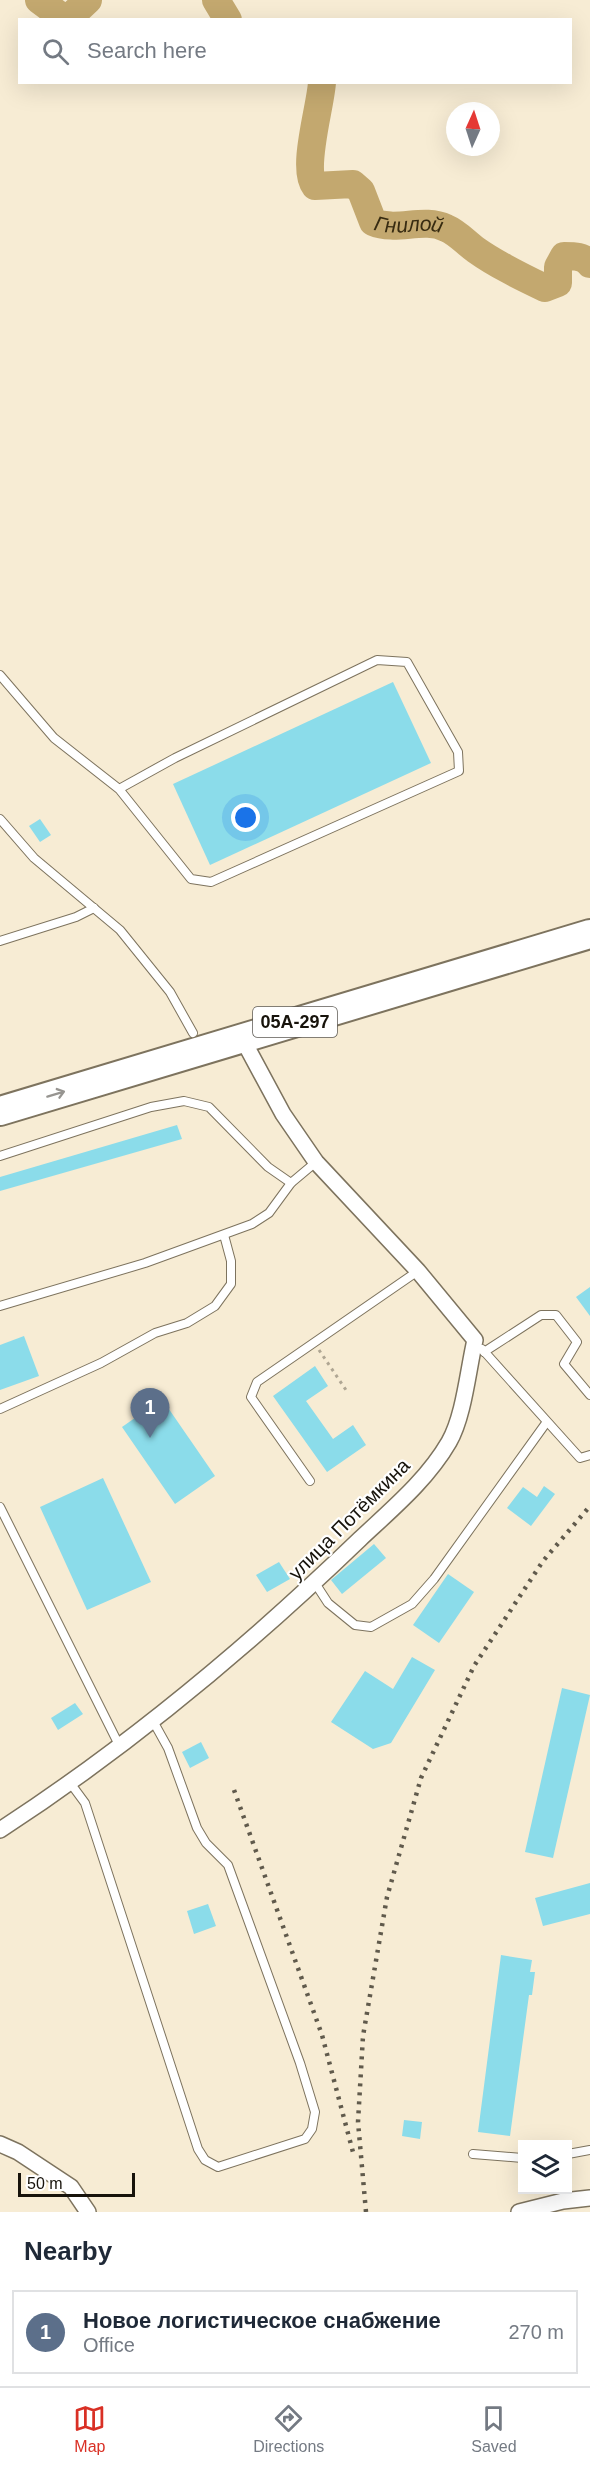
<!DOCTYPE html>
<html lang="en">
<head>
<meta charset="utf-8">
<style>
	:root { --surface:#fff; --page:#f2f2f3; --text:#1f2937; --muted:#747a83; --line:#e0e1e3; --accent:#d93025 }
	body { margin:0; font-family:Arial,sans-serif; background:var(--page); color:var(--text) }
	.controls { position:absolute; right:18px; bottom:18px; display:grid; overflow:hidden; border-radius:0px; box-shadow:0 6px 24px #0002 }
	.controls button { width:54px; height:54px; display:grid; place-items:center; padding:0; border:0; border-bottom:2px solid var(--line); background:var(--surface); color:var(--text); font:30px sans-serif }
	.compass { position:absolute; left:446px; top:102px; width:54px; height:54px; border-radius:50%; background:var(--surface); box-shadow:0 6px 24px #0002; rotate:3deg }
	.scale { position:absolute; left:18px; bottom:15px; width:117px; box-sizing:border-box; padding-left:6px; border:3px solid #17130b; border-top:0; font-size:16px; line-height:21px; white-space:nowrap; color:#17130b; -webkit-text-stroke:4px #fff; paint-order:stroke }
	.you { position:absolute; left:246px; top:818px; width:21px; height:21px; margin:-15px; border:4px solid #fff; border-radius:50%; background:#1a73e8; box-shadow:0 0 0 9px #1a73e833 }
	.badge { display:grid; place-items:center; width:39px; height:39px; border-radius:50%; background:var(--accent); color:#fff; font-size:20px; font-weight:700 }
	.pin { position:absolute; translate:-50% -50px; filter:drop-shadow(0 2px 3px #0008) }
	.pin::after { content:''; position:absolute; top:32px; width:21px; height:18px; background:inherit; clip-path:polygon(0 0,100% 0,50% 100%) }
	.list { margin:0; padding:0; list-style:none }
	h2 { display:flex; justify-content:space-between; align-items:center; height:78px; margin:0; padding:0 24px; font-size:26px }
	h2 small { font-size:20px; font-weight:400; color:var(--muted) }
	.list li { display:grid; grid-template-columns:39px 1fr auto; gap:18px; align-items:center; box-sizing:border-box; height:84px; margin:0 12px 12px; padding:0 12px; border:2px solid var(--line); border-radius:0px }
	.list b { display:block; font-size:22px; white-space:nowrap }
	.list p { margin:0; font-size:20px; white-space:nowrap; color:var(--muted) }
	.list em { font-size:20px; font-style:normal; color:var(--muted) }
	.icon { flex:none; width:33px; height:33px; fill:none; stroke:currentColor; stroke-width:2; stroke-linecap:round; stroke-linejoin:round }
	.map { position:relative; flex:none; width:590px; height:2212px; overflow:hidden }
	.search { position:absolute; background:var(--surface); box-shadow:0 6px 24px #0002; left:18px; right:18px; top:18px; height:66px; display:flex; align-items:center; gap:15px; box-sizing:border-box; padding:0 21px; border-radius:0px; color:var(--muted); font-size:22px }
	.sheet { height:174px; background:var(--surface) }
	nav { display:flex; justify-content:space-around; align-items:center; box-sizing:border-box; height:84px; border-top:2px solid var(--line); background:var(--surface); font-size:16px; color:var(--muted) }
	nav a { display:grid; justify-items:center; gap:3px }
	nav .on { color:var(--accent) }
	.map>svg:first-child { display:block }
</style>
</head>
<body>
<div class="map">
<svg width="590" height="2212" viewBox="0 0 590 2212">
	<rect width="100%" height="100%" fill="#f7ecd4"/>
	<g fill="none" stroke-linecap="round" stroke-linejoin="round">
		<!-- river -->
		<g stroke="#c3a86f" stroke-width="28">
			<polyline points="39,0 62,17 71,16 88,0"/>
			<polyline points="216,0 228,20"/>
			<path id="s1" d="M322,82C321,105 301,169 315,186L353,184L361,191L373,222C397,232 423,217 446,228C458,233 466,243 476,250C497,265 522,277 545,288L558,283V267L564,256C574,256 584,256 590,264"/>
		</g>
	</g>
	<!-- building -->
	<g fill="#8bdcea">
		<polygon points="393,682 431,763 210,865 173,784"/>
		<polygon points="40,819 51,835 40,842 29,826"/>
		<polygon points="177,1125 182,1139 0,1191 0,1177"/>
		<polygon points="590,1287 590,1316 576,1297"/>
		<polygon points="24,1336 39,1376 0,1390 0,1345"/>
		<polygon points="315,1366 328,1386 306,1401 333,1439 353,1425 366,1445 327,1472 273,1396"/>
		<polygon points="162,1399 215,1476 175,1504 122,1427"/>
		<polygon points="103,1478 151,1582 87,1610 40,1507"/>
		<polygon points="544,1486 555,1494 531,1526 507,1508 523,1487 537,1497"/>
		<polygon points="374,1544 386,1558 342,1594 331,1580"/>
		<polygon points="279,1562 290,1579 267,1592 256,1575"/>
		<polygon points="448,1574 474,1592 439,1643 413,1625"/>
		<polygon points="412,1657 435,1670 391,1743 373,1749 331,1722 365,1671 393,1689"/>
		<polygon points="562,1688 590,1695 553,1858 525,1852"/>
		<polygon points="75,1703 83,1714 58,1730 51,1718"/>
		<polygon points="201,1742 209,1758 190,1768 182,1752"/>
		<polygon points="590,1883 590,1914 543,1926 535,1898"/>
		<polygon points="208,1904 216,1926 194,1934 187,1911"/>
		<polygon points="501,1955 532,1960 530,1972 535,1972 532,1995 529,1995 510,2136 478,2132"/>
		<polygon points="404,2120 422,2122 420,2139 402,2136"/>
	</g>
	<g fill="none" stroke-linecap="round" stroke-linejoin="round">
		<!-- lane casing -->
		<g stroke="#7d735e" stroke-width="10">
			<g id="lane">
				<polyline points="0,675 54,738 119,789 191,879 211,882 459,771 458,752 407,662 377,660 175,758 119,789"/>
				<polyline points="0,819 34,858 120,930 170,992 193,1033"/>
				<polyline points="0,941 76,917 94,908"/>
				<polyline points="0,1156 151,1107 184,1101 209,1107 268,1167 291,1183"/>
				<polyline points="0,1306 145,1263 252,1224 269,1213 291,1183 316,1162"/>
				<polyline points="482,1349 580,1458 590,1455"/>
				<polyline points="484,1352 541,1315 556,1315 577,1342 564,1364 590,1395"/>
				<polyline points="0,1409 101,1363 155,1333 187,1323 215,1306 231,1284 231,1261 224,1235"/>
				<polyline points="310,1481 251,1397 257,1382 418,1271"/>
				<polyline points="0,1507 120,1747"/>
				<polyline points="315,1583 328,1603 355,1625 371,1627 412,1604 434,1579 546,1423"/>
				<polyline points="71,1784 85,1803 198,2149 205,2160 218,2167 305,2139 312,2129 315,2112 300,2063 228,1865 206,1843 197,1828 168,1748 153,1721"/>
				<polyline points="473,2154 522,2158"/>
				<polyline points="568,2154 590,2150"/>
			</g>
		</g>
		<!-- street casing -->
		<g stroke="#7d735e" stroke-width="18">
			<g id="street">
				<path d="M0,1830C129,1746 249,1646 360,1539C392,1509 427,1480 449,1442C464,1416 468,1370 475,1340L418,1271L316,1162L283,1114L242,1038"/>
				<polyline points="0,2144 18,2152 71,2187 88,2212"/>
				<polyline points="519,2212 563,2201 590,2198"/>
			</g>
		</g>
		<!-- highway casing -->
		<g stroke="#7d735e" stroke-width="32">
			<polyline id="highway" points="0,1111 590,934"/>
		</g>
		<!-- path -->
		<polyline stroke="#afa693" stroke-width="3" stroke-dasharray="3 4.5" stroke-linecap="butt" points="319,1350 346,1390"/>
		<!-- lane -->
		<use href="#lane" stroke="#fff" stroke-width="8"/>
		<!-- street -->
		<use href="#street" stroke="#fff" stroke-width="15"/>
		<!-- highway -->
		<use href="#highway" stroke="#fff" stroke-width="28"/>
		<!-- rail -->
		<g stroke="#605a4c" stroke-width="4.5" stroke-dasharray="3 6" stroke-linecap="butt">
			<polyline points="234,1790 322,2035 354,2156"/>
			<polyline points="366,2212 358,2122 363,2036 387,1897 421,1778 474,1666 543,1561 590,1506"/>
		</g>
	</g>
	<!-- one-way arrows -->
	<defs><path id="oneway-shaft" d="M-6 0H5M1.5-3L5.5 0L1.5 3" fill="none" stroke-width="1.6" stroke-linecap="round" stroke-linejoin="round" transform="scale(1.5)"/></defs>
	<use stroke="#979591" href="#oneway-shaft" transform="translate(56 1094) rotate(-17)"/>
	<g text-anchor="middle" stroke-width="4.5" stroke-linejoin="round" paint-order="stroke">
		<!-- shield labels -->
		<rect fill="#fff" stroke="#5d5a54" stroke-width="1.5" x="253" y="1007" width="84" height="30" rx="4.5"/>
		<g font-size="18" font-weight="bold" fill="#17130b">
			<text x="295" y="1028">05А-297</text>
		</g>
		<!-- street labels -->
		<g font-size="20" fill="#17130b" stroke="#fff">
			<text transform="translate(349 1519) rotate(-45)" y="7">улица Потёмкина</text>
		</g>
		<!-- water labels -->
		<g font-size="21" font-style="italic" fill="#372b11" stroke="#fff">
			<text dy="7" stroke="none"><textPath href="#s1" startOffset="224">Гнилой</textPath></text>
		</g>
	</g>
</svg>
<div class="controls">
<button><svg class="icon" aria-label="layers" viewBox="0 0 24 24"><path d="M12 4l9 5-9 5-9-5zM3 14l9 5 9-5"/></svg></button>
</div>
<svg class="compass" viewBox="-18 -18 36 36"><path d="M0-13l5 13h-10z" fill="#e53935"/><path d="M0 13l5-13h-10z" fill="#747a83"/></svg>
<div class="scale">50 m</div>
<div class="you"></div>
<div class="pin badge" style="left:150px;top:1438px;background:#5c6f8a">1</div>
<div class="search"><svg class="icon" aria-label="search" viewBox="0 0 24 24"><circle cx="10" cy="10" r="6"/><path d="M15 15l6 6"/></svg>Search here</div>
</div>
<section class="sheet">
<h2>Nearby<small></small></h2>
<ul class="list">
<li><span class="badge" style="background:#5c6f8a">1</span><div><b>Новое логистическое снабжение</b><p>Office</p></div><em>270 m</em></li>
</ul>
</section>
<nav>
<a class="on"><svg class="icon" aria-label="map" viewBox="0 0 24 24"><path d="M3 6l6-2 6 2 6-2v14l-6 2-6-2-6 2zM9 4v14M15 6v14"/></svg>Map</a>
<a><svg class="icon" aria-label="directions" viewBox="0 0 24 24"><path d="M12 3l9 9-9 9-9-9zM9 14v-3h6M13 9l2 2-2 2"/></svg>Directions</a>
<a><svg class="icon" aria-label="saved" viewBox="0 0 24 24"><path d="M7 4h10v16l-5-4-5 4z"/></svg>Saved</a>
</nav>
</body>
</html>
